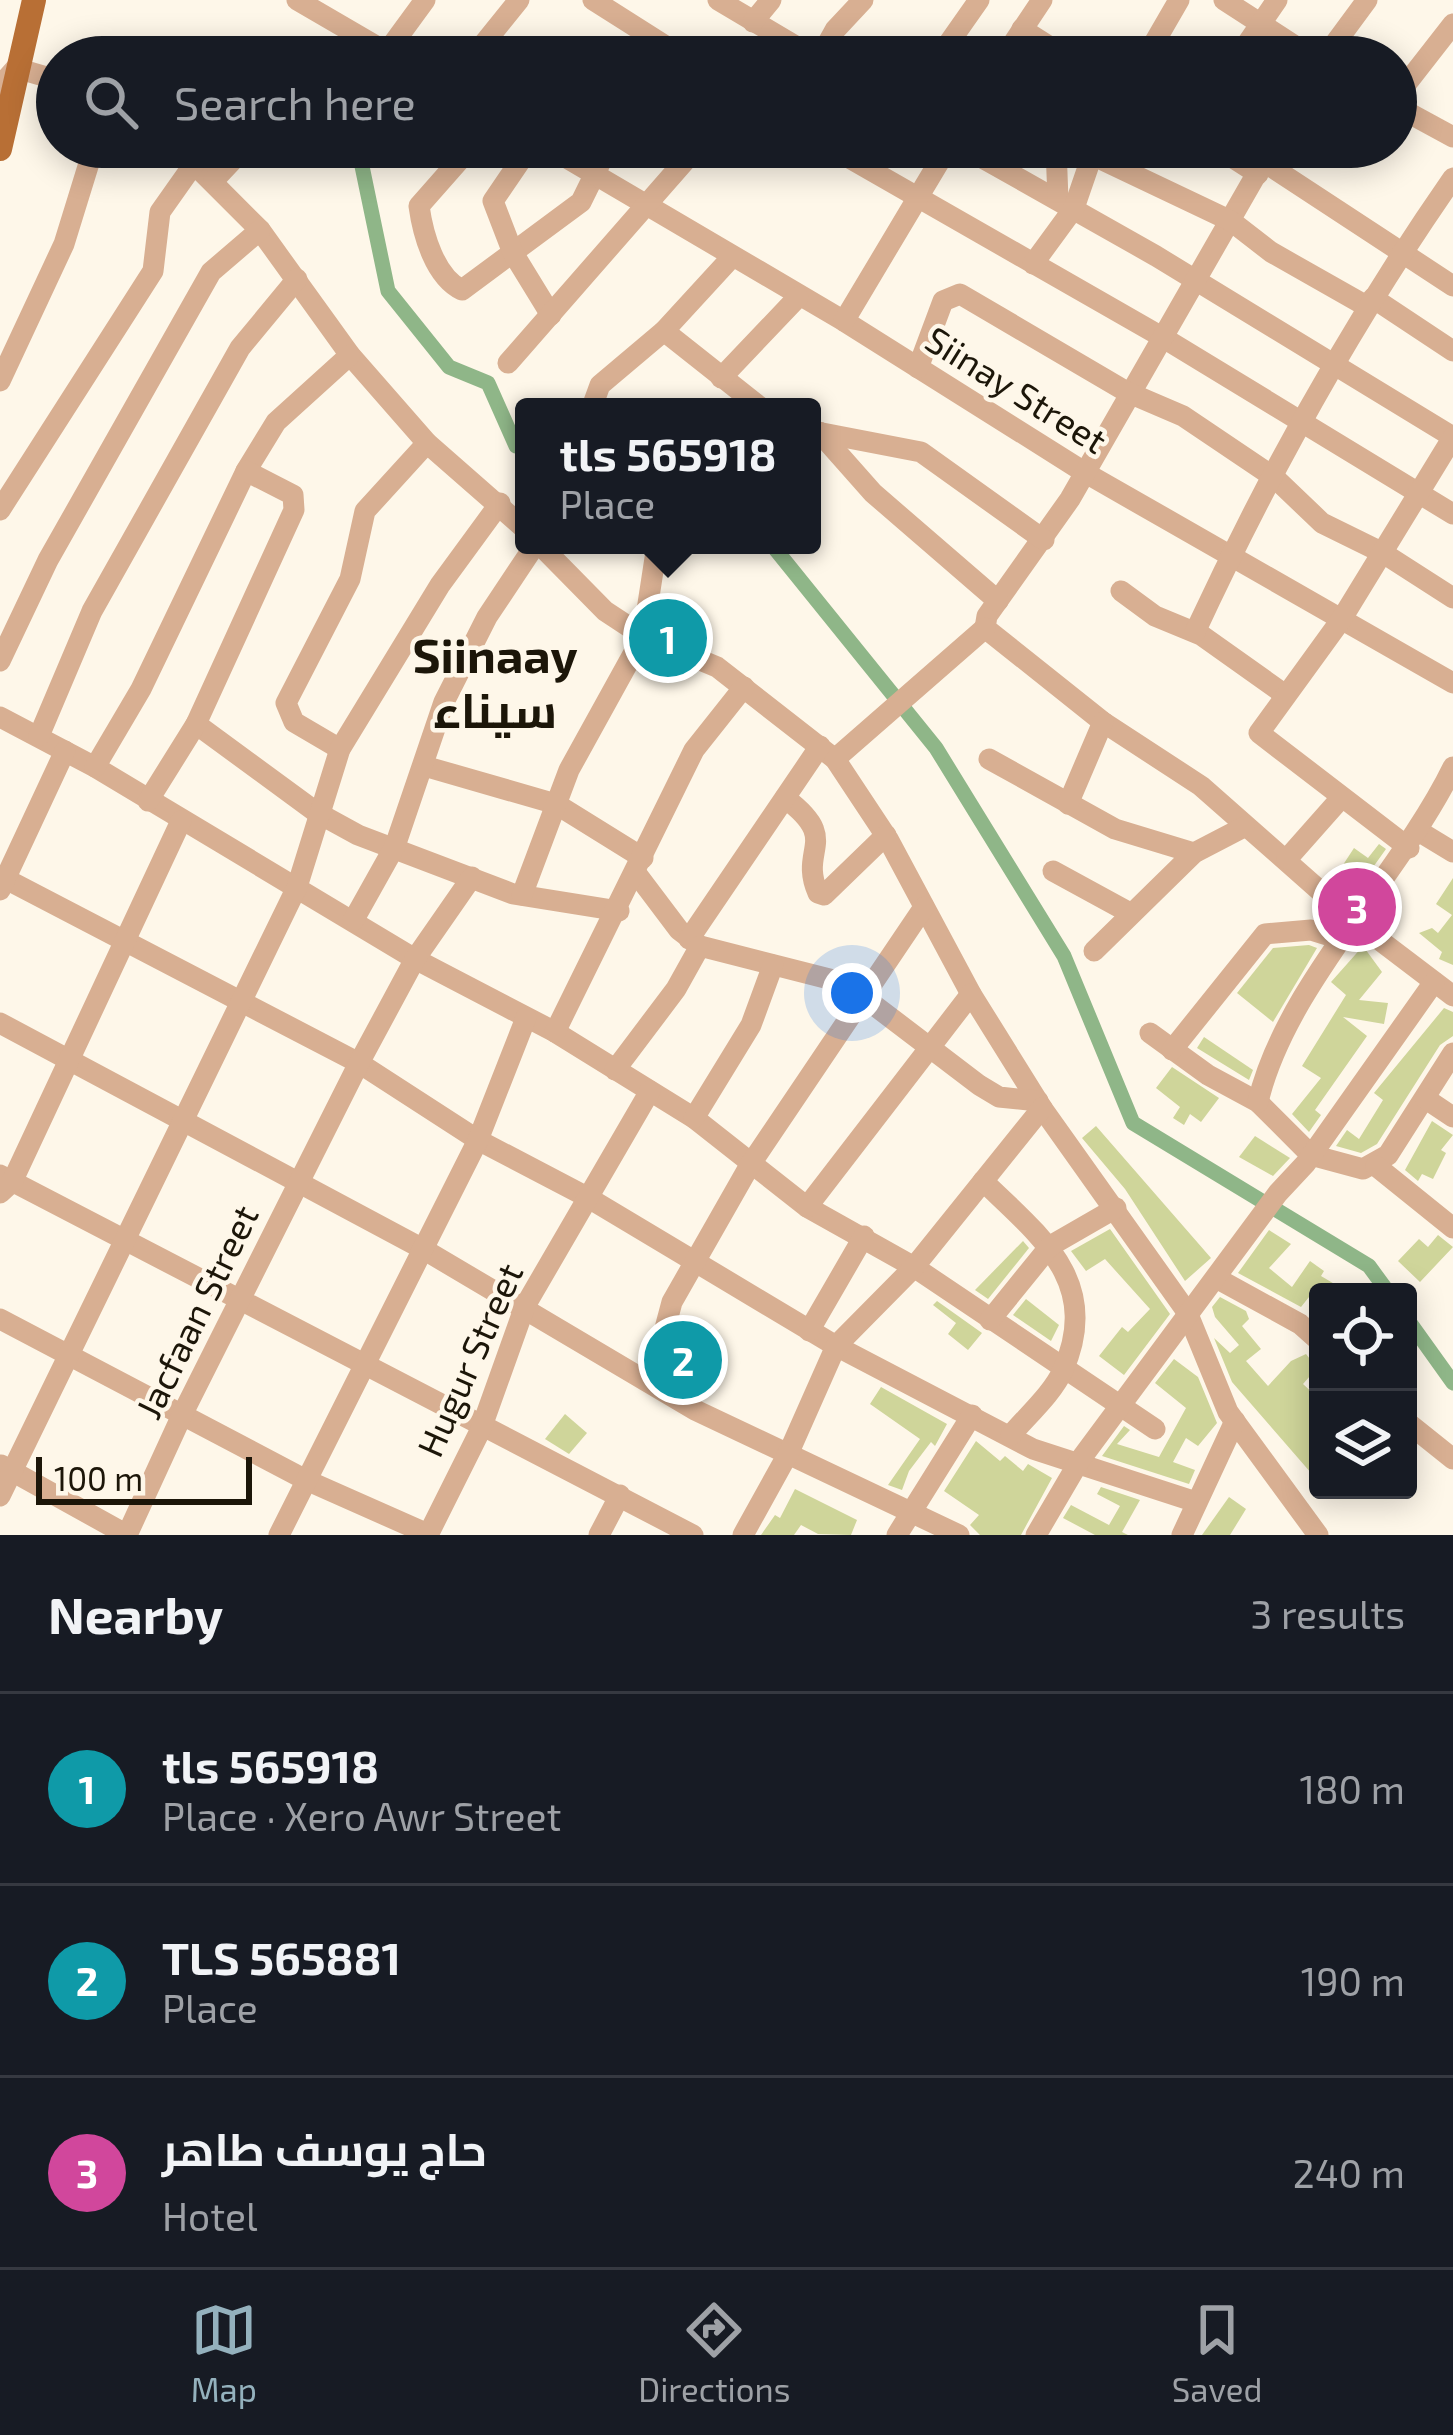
<!DOCTYPE html>
<html lang="en">
<head>
<meta charset="utf-8">
<style>
	:root { --surface:#171b24; --page:#242831; --text:#f1f3f6; --muted:#9ea1a6; --line:#363941; --accent:#94b1bd }
	body { margin:0; font-family:"Exo 2",Cairo,sans-serif; background:var(--page); color:var(--text) }
	.controls { position:absolute; right:36px; bottom:36px; display:grid; overflow:hidden; border-radius:12px; box-shadow:0 6px 30px #0003 }
	.controls button { width:108px; height:108px; display:grid; place-items:center; padding:0; border:0; border-bottom:3px solid var(--line); background:var(--surface); color:var(--text); font:60px sans-serif }
	.scale { position:absolute; left:36px; bottom:30px; width:216px; box-sizing:border-box; padding-left:12px; border:6px solid #1c1609; border-top:0; font-size:33px; line-height:42px; white-space:nowrap; color:#1c1609; -webkit-text-stroke:9px #fef7e9; paint-order:stroke }
	.you { position:absolute; left:852px; top:993px; width:42px; height:42px; margin:-30px; border:9px solid #fff; border-radius:50%; background:#1a73e8; box-shadow:0 0 0 18px #1a73e833 }
	.badge { display:grid; place-items:center; width:78px; height:78px; border-radius:50%; background:var(--accent); color:#fff; font-size:39px; font-weight:700 }
	.pin { position:absolute; translate:-50% -50%; border:6px solid #fff; box-shadow:0 3px 12px #0006 }
	.popup { position:absolute; left:515px; top:398px; width:306px; height:156px; box-sizing:border-box; display:grid; place-content:center; border-radius:12px; background:var(--surface); filter:drop-shadow(0 3px 9px #0005); font-size:39px; white-space:nowrap; color:var(--muted) }
	.popup b { font-size:45px; color:var(--text) }
	.popup::after { content:''; position:absolute; left:50%; top:100%; margin-left:-24px; border:24px solid transparent; border-top-color:var(--surface) }
	.list { margin:0; padding:0; list-style:none }
	h2 { display:flex; justify-content:space-between; align-items:center; height:156px; margin:0; padding:0 48px; font-size:51px }
	h2 small { font-size:39px; font-weight:400; color:var(--muted) }
	.list li { display:grid; grid-template-columns:78px 1fr auto; gap:36px; align-items:center; box-sizing:border-box; height:192px; padding:0 48px; border-top:3px solid var(--line) }
	.list b { display:block; font-size:45px; white-space:nowrap }
	.list p { margin:0; font-size:39px; white-space:nowrap; color:var(--muted) }
	.list em { font-size:39px; font-style:normal; color:var(--muted) }
	.icon { flex:none; width:66px; height:66px; fill:none; stroke:currentColor; stroke-width:2; stroke-linecap:round; stroke-linejoin:round }
	.map { position:relative; flex:none; width:1453px; height:1535px; overflow:hidden }
	.search { position:absolute; background:var(--surface); box-shadow:0 6px 30px #0003; left:36px; right:36px; top:36px; height:132px; display:flex; align-items:center; gap:30px; box-sizing:border-box; padding:0 42px; border-radius:66px; color:var(--muted); font-size:45px }
	.sheet { height:732px; background:var(--surface) }
	nav { display:flex; justify-content:space-around; align-items:center; box-sizing:border-box; height:168px; border-top:3px solid var(--line); background:var(--surface); font-size:33px; color:var(--muted) }
	nav a { display:grid; justify-items:center; gap:6px }
	nav .on { color:var(--accent) }
	.map>svg:first-child { display:block }
</style>
</head>
<body>
<div class="map">
<svg width="1453" height="1535" viewBox="0 0 1453 1535">
	<rect width="100%" height="100%" fill="#fef7e9"/>
	<g fill="none" stroke-linecap="round" stroke-linejoin="round">
		<!-- canal -->
		<g stroke="#8fb688" stroke-width="15">
			<polyline points="358,147 388,291 449,367 488,383 516,446 524,446"/>
			<polyline points="772,545 936,748 1064,956 1133,1123 1369,1266 1388,1292"/>
			<polyline points="1408,1320 1453,1383"/>
		</g>
	</g>
	<!-- building -->
	<g fill="#cfd59a">
		<polygon points="1379,844 1386,849 1361,884 1339,871 1354,848 1368,858"/>
		<polygon points="1453,878 1453,965 1439,959 1442,952 1419,933 1432,928 1438,933 1452,915 1436,904"/>
		<polygon points="1309,945 1317,948 1273,1022 1237,993 1273,948"/>
		<polygon points="1363,946 1382,972 1359,1000 1388,1003 1384,1024 1343,1017 1367,1036 1315,1110 1321,1115 1309,1132 1292,1114 1321,1078 1302,1066 1346,995 1331,982"/>
		<polygon points="1444,1008 1453,1012 1453,1036 1440,1045 1377,1144 1361,1153 1336,1146 1347,1130 1359,1139 1383,1100 1374,1093"/>
		<polygon points="1204,1037 1253,1070 1249,1080 1197,1048"/>
		<polygon points="1172,1067 1219,1098 1201,1122 1190,1114 1184,1125 1173,1118 1180,1107 1156,1088"/>
		<polygon points="1432,1121 1453,1135 1441,1150 1446,1153 1433,1179 1422,1174 1418,1181 1405,1170"/>
		<polygon points="1096,1126 1211,1258 1185,1281 1125,1189 1082,1138"/>
		<polygon points="1255,1136 1290,1158 1273,1176 1239,1157"/>
		<polygon points="1110,1229 1170,1314 1124,1375 1099,1356 1122,1327 1128,1332 1150,1309 1105,1259 1086,1271 1071,1251"/>
		<polygon points="1269,1230 1291,1244 1269,1268 1292,1287 1310,1261 1324,1271 1321,1276 1348,1292 1313,1292 1301,1307 1238,1273"/>
		<polygon points="1438,1235 1453,1247 1420,1282 1398,1261 1419,1239 1428,1247"/>
		<polygon points="1023,1241 1029,1248 988,1299 975,1290"/>
		<polygon points="1220,1297 1246,1311 1249,1319 1242,1326 1261,1349 1246,1361 1268,1386 1291,1361 1306,1354 1317,1368 1303,1384 1318,1398 1318,1481 1232,1382 1214,1338 1230,1353 1239,1345 1215,1317 1212,1307"/>
		<polygon points="1026,1299 1059,1325 1051,1341 1013,1315"/>
		<polygon points="937,1301 982,1333 968,1350 948,1334 956,1323 933,1305"/>
		<polygon points="1174,1359 1198,1377 1217,1423 1198,1446 1186,1438 1173,1462 1195,1470 1189,1484 1102,1456 1124,1426 1130,1430 1117,1444 1159,1457 1186,1408 1155,1383"/>
		<polygon points="881,1387 947,1424 935,1446 931,1442 909,1471 902,1490 888,1485 920,1439 870,1404"/>
		<polygon points="565,1414 587,1433 569,1454 545,1439"/>
		<polygon points="976,1441 1000,1461 1005,1456 1023,1471 1028,1464 1052,1478 1021,1535 980,1535 970,1525 979,1515 944,1491"/>
		<polygon points="1101,1487 1140,1500 1122,1532 1128,1535 1095,1535 1063,1518 1071,1505 1109,1525 1120,1506 1097,1494"/>
		<polygon points="795,1489 857,1520 851,1535 818,1534 801,1525 794,1535 761,1535 775,1515 780,1518"/>
		<polygon points="1229,1497 1246,1509 1230,1535 1202,1535"/>
	</g>
	<g fill="none" stroke-linecap="round" stroke-linejoin="round">
		<!-- minor -->
		<g stroke="#d8af92" stroke-width="21">
			<polyline points="297,0 395,57"/>
			<polyline points="593,0 683,57"/>
			<polyline points="718,0 814,57"/>
			<polyline points="1224,0 1312,57"/>
			<polyline points="753,22 771,0"/>
			<polyline points="1022,29 1066,57"/>
			<polyline points="387,52 425,0"/>
			<polyline points="473,57 519,0"/>
			<polyline points="820,57 835,30 863,0"/>
			<polyline points="939,57 979,0"/>
			<polyline points="1004,57 1042,0"/>
			<polyline points="1146,57 1179,0"/>
			<polyline points="1238,57 1277,0"/>
			<polyline points="1325,57 1367,0"/>
			<polyline points="0,86 16,68 57,80"/>
			<polyline points="1396,97 1453,24"/>
			<polyline points="1396,106 1453,137"/>
			<polyline points="177,147 260,230 350,355 427,443 524,528"/>
			<path d="M471,147L419,206C423,235 435,277 462,290L581,202L608,147"/>
			<polyline points="548,147 844,321 1084,472 1453,683"/>
			<polyline points="830,147 1162,337 1453,514"/>
			<polyline points="963,147 1156,256 1453,437"/>
			<polyline points="1056,147 1058,200"/>
			<polyline points="1216,147 1258,174"/>
			<polyline points="1272,147 1070,499 987,616 985,628 1103,722 1201,786 1353,920 1453,996"/>
			<polyline points="525,154 493,201 513,253 551,315"/>
			<polyline points="1090,154 1231,221 1271,252 1368,307"/>
			<polyline points="1264,162 1453,286"/>
			<polyline points="214,180 245,147"/>
			<polyline points="1033,264 1074,208 1095,147"/>
			<polyline points="1373,298 1453,351"/>
			<polyline points="844,321 948,147"/>
			<polyline points="664,331 760,407"/>
			<polyline points="508,363 697,147"/>
			<polyline points="918,368 943,301 960,294 1127,392 1183,416 1275,478 1322,523 1383,553 1453,598"/>
			<polyline points="721,378 798,297"/>
			<polyline points="0,381 64,244 94,147"/>
			<polyline points="592,407 600,385 664,331 732,257"/>
			<polyline points="812,431 921,452 1044,540"/>
			<polyline points="819,432 873,493 998,601"/>
			<polyline points="0,510 153,271 160,212 196,161"/>
			<polyline points="540,545 605,611 643,636 717,667 835,759 888,839 971,994 1042,1108 1187,1312 1228,1412 1318,1535"/>
			<polyline points="1121,591 1155,616 1201,635 1284,694"/>
			<path d="M1195,632C1268,475 1354,320 1453,178"/>
			<polyline points="0,661 48,560 211,272 260,230"/>
			<polyline points="0,717 95,767 415,959 555,1032 694,1118 807,1207 914,1267 1155,1429"/>
			<polyline points="196,724 316,812 358,835 513,894 619,911"/>
			<polyline points="39,736 92,611 240,348 297,279"/>
			<polyline points="340,749 294,722 286,703 350,579 365,511 427,443"/>
			<polyline points="835,759 985,628"/>
			<polyline points="989,759 1115,829 1194,853"/>
			<polyline points="424,766 556,804 643,858"/>
			<polyline points="95,767 141,689 246,471 276,422 350,355"/>
			<path d="M785,798C842,841 798,848 818,893L824,895L886,835"/>
			<polyline points="148,801 196,724 294,510 293,495 246,471"/>
			<polyline points="1068,804 1103,722"/>
			<polyline points="1420,832 1453,852"/>
			<polyline points="1409,848 1259,733 1341,620 1453,437"/>
			<polyline points="1287,859 1341,798"/>
			<polyline points="1053,871 1130,913"/>
			<polyline points="636,873 679,930 700,946 845,983 979,1085 999,1097 1038,1101"/>
			<polyline points="0,876 359,1063 478,1140 587,1197 836,1346 1033,1449 1196,1502"/>
			<polyline points="0,890 65,751"/>
			<polyline points="522,895 569,770 643,636 657,545"/>
			<polyline points="353,921 395,846 444,702 487,617 535,545"/>
			<polyline points="689,939 820,746"/>
			<polyline points="1094,951 1194,853 1244,827"/>
			<polyline points="0,1023 423,1249 695,1410 959,1535"/>
			<polyline points="555,1032 694,750 744,687"/>
			<polyline points="1150,1033 1208,1075 1258,1102 1311,1155 1363,1169 1388,1155 1453,1053"/>
			<polyline points="1172,1050 1265,934 1311,930 1340,939"/>
			<polyline points="615,1070 676,989 700,946"/>
			<polyline points="1426,1099 1453,1117"/>
			<path d="M1258,1102C1285,986 1400,876 1453,767"/>
			<polyline points="694,1118 751,1025 773,965"/>
			<polyline points="1376,1166 1453,1228"/>
			<polyline points="0,1175 693,1535"/>
			<path d="M983,1181C1040,1236 1102,1282 1063,1370C1053,1393 1027,1416 1011,1435"/>
			<polyline points="0,1193 12,1182 181,821"/>
			<polyline points="807,1207 971,994"/>
			<polyline points="1218,1279 1300,1324 1318,1340"/>
			<polyline points="0,1319 306,1480 428,1534"/>
			<polyline points="990,1320 1050,1246 1116,1208"/>
			<polyline points="809,1331 864,1236"/>
			<polyline points="651,1381 672,1302 750,1165 924,907"/>
			<polyline points="1408,1423 1453,1459"/>
			<polyline points="1,1465 127,1535"/>
			<polyline points="0,1496 297,887 340,749 440,585 500,503"/>
			<polyline points="127,1535 183,1413 359,1063 415,959 472,877"/>
			<polyline points="279,1535 478,1140 526,1018"/>
			<polyline points="428,1535 481,1429 525,1306 650,1091"/>
			<polyline points="599,1535 620,1495"/>
			<polyline points="743,1535 789,1452 836,1346 914,1267 1042,1108"/>
			<polyline points="897,1535 972,1415"/>
			<polyline points="1036,1535 1080,1460 1278,1193 1306,1163 1434,982"/>
			<polyline points="1182,1535 1235,1421"/>
		</g>
		<!-- major -->
		<polyline stroke="#b86f35" stroke-width="24" points="0,149 34,0"/>
	</g>
	<g text-anchor="middle" stroke-width="9" stroke-linejoin="round" paint-order="stroke">
		<!-- street labels -->
		<g font-size="36" fill="#1c1609" stroke="#fef7e9">
			<text transform="translate(1016 390) rotate(32)" y="13">Siinay Street</text>
			<text transform="translate(197 1312) rotate(-64)" y="13">Jacfaan Street</text>
			<text transform="translate(470 1360) rotate(-66)" y="13">Hugur Street</text>
		</g>
		<!-- district labels -->
		<g font-size="48" font-weight="bold" fill="#1c1609" stroke="#fef7e9">
			<text x="495" y="673">Siinaay<tspan x="495" dy="55">سيناء</tspan></text>
		</g>
	</g>
</svg>
<div class="controls">
<button><svg class="icon" aria-label="locate" viewBox="0 0 24 24"><circle cx="12" cy="12" r="6"/><path d="M12 2v4M12 18v4M2 12h4M18 12h4"/></svg></button>
<button><svg class="icon" aria-label="layers" viewBox="0 0 24 24"><path d="M12 4l9 5-9 5-9-5zM3 14l9 5 9-5"/></svg></button>
</div>
<div class="scale">100 m</div>
<div class="you"></div>
<div class="pin badge" style="left:668px;top:638px;background:#0f9aa8">1</div>
<div class="popup"><b>tls 565918</b>Place</div>
<div class="pin badge" style="left:683px;top:1360px;background:#0f9aa8">2</div>
<div class="pin badge" style="left:1357px;top:907px;background:#d1479c">3</div>
<div class="search"><svg class="icon" aria-label="search" viewBox="0 0 24 24"><circle cx="10" cy="10" r="6"/><path d="M15 15l6 6"/></svg>Search here</div>
</div>
<section class="sheet">
<h2>Nearby<small>3 results</small></h2>
<ul class="list">
<li><span class="badge" style="background:#0f9aa8">1</span><div><b>tls 565918</b><p>Place · Xero Awr Street</p></div><em>180 m</em></li>
<li><span class="badge" style="background:#0f9aa8">2</span><div><b>TLS 565881</b><p>Place</p></div><em>190 m</em></li>
<li><span class="badge" style="background:#d1479c">3</span><div><b>حاج يوسف طاهر</b><p>Hotel</p></div><em>240 m</em></li>
</ul>
</section>
<nav>
<a class="on"><svg class="icon" aria-label="map" viewBox="0 0 24 24"><path d="M3 6l6-2 6 2 6-2v14l-6 2-6-2-6 2zM9 4v14M15 6v14"/></svg>Map</a>
<a><svg class="icon" aria-label="directions" viewBox="0 0 24 24"><path d="M12 3l9 9-9 9-9-9zM9 14v-3h6M13 9l2 2-2 2"/></svg>Directions</a>
<a><svg class="icon" aria-label="saved" viewBox="0 0 24 24"><path d="M7 4h10v16l-5-4-5 4z"/></svg>Saved</a>
</nav>
</body>
</html>
